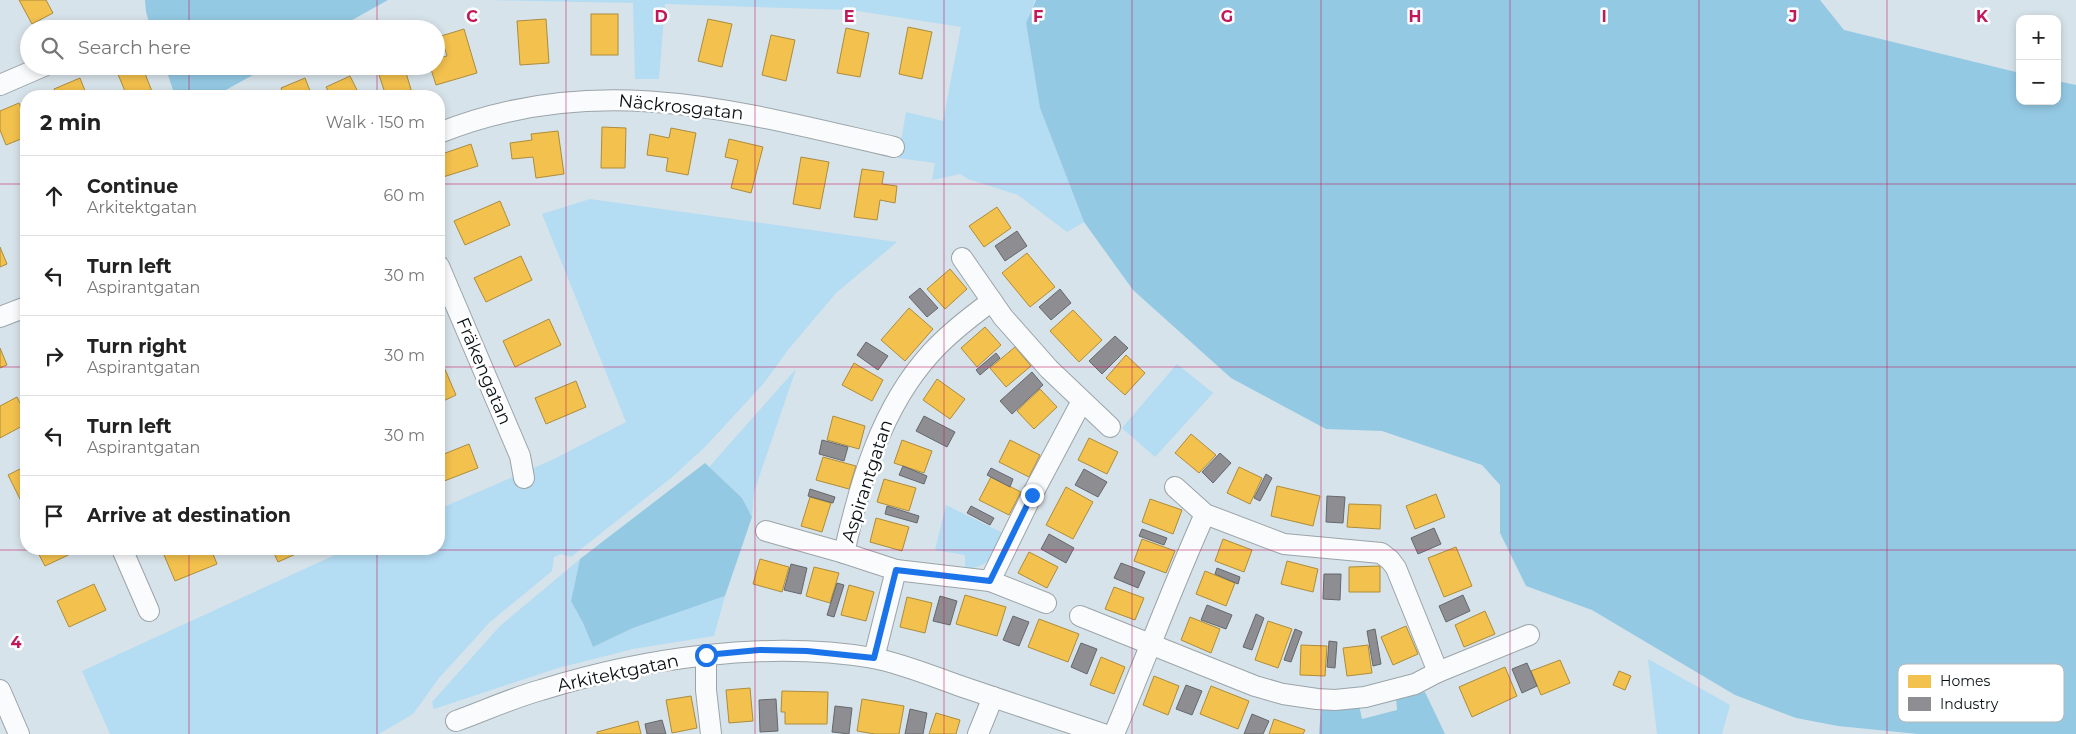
<!DOCTYPE html>
<html lang="en">
<head>
<meta charset="utf-8">
<style>
	:root { --surface:#fff; --page:#f6f6f6; --text:#222; --muted:#767676; --line:#e0e0e0 }
	body { margin:0; font-family:Montserrat,sans-serif; background:var(--page); color:var(--text) }
	.controls { position:absolute; right:15px; top:15px; display:grid; overflow:hidden; border-radius:10px; box-shadow:0 2px 8px #0003 }
	.controls button { width:45px; height:45px; display:grid; place-items:center; padding:0; border:0; border-bottom:1px solid var(--line); background:var(--surface); color:var(--text); font:25px sans-serif }
	.stop { position:absolute; width:15px; height:15px; margin:-11px; border:4px solid #1a73e8; border-radius:50%; background:#fff }
	.stop.end { background:#1a73e8; border-color:#fff; box-shadow:0 1px 5px #0008 }
	.list { margin:0; padding:0; list-style:none }
	h2 { display:flex; justify-content:space-between; align-items:center; height:65px; margin:0; padding:0 20px; font-size:21px }
	h2 small { font-size:16px; font-weight:400; color:var(--muted) }
	.list li { display:grid; grid-template-columns:32px 1fr auto; gap:15px; align-items:center; box-sizing:border-box; height:80px; padding:0 20px; border-top:1px solid var(--line) }
	.list b { display:block; font-size:19px; white-space:nowrap }
	.list p { margin:0; font-size:16px; white-space:nowrap; color:var(--muted) }
	.list em { font-size:16px; font-style:normal; color:var(--muted) }
	.icon { flex:none; width:28px; height:28px; fill:none; stroke:currentColor; stroke-width:2; stroke-linecap:round; stroke-linejoin:round }
	.map { position:relative; flex:none; width:2076px; height:734px; overflow:hidden }
	.search { position:absolute; background:var(--surface); box-shadow:0 2px 8px #0003; left:20px; top:20px; width:425px; height:55px; display:flex; align-items:center; gap:12px; box-sizing:border-box; padding:0 18px; border-radius:28px; color:var(--muted); font-size:19px }
	.panel { position:absolute; background:var(--surface); box-shadow:0 2px 8px #0003; left:20px; top:90px; width:425px; height:465px; border-radius:20px }
	.map>svg:first-child { display:block }
</style>
</head>
<body>
<div class="map">
<svg width="2076" height="734" viewBox="0 0 2076 734">
	<rect width="100%" height="100%" fill="#d7e3ea"/>
	<!-- green -->
	<g fill="#b4dcf2">
		<polygon points="490,0 1035,0 1026,23 1040,108 1084,222 1067,232 1018,195 968,179 960,174 932,180 935,163 898,158 906,112 943,121 961,27 851,10 665,4 659,79 635,79 633,3"/>
		<polygon points="590,199 897,242 836,293 788,350 764,383 705,447 671,478 571,557 561,554 554,557 552,571 490,622 439,678 413,714 379,734 110,734 82,671 348,549 439,549 439,509 554,459 626,422 542,214"/>
		<polygon points="1177,364 1213,393 1155,457 1122,428"/>
		<polygon points="796,369 754,492 752,517 742,498 709,467"/>
		<path d="M946,505L1005,534C994,553 990,568 965,569V555L935,550Z"/>
		<polygon points="580,559 571,601 583,623 593,647 633,628 725,596 714,636 633,649 558,668 434,709 432,702 500,626"/>
		<polygon points="1648,659 1730,705 1722,734 1657,734"/>
	</g>
	<!-- forest -->
	<g fill="#94c9e3">
		<polygon points="145,0 388,0 336,29 151,29 146,12"/>
		<polygon points="1036,0 1820,0 1844,30 2020,73 2020,101 2057,101 2057,81 2076,85 2076,734 1918,734 1838,726 1796,718 1735,695 1592,610 1526,586 1500,533 1500,485 1482,465 1382,431 1326,429 1231,378 1133,290 1084,222 1040,108 1026,23"/>
		<polygon points="165,66 269,66 215,96 175,96"/>
		<polygon points="705,463 742,498 752,517 725,596 633,628 593,647 583,623 571,601 580,559"/>
		<polygon points="1425,692 1445,734 1319,734 1321,707 1359,705 1362,719 1397,710 1396,698"/>
	</g>
	<!-- homes -->
	<g fill="#f2c14e" stroke="#ac8c3d">
		<polygon points="19,0 46,0 53,13 32,24"/>
		<rect x="591" y="14" width="27" height="41"/>
		<polygon points="546,19 549,63 520,65 517,21"/>
		<polygon points="708,19 732,24 722,67 698,61"/>
		<polygon points="908,27 932,32 922,79 899,74"/>
		<polygon points="846,28 869,33 860,77 837,73"/>
		<polygon points="464,29 477,73 436,85 430,66 436,66 436,59 447,56 441,36"/>
		<polygon points="771,35 795,40 786,81 762,75"/>
		<polygon points="142,66 153,94 146,96 127,96 115,67"/>
		<polygon points="376,66 404,66 412,93 402,96 386,96"/>
		<polygon points="350,76 360,96 331,96 326,87"/>
		<polygon points="80,78 87,96 57,96 54,89"/>
		<polygon points="305,78 312,96 284,96 281,88"/>
		<polygon points="19,103 26,120 26,137 6,145 0,130 0,111"/>
		<polygon points="602,127 626,128 625,168 601,168"/>
		<polygon points="671,128 696,133 688,175 666,171 668,158 647,155 650,134 669,138"/>
		<polygon points="558,131 564,174 536,178 533,157 512,159 510,143 532,140 531,134"/>
		<polygon points="729,139 763,147 751,193 731,188 738,160 725,157"/>
		<polygon points="471,144 478,166 440,178 439,155"/>
		<polygon points="801,157 829,162 820,209 793,204"/>
		<polygon points="862,169 884,172 882,184 897,186 895,203 880,200 877,220 854,217"/>
		<polygon points="500,201 510,225 465,245 454,221"/>
		<polygon points="997,207 1011,228 984,247 969,226"/>
		<polygon points="0,247 7,264 0,267"/>
		<polygon points="1027,253 1055,287 1030,307 1002,273"/>
		<polygon points="521,256 532,280 486,302 474,278"/>
		<polygon points="950,269 967,289 945,309 927,289"/>
		<polygon points="909,308 933,329 905,361 881,340"/>
		<polygon points="1073,310 1102,340 1079,362 1050,331"/>
		<polygon points="549,319 561,345 515,367 503,341"/>
		<polygon points="985,327 1001,345 977,367 961,348"/>
		<polygon points="1015,347 1031,366 1006,387 990,368"/>
		<polygon points="0,348 7,365 0,368"/>
		<polygon points="1126,355 1145,373 1125,395 1106,378"/>
		<polygon points="854,363 883,380 872,401 842,385"/>
		<polygon points="444,367 456,395 439,403 439,369"/>
		<polygon points="937,379 965,399 950,419 923,400"/>
		<polygon points="576,381 586,407 546,424 535,398"/>
		<polygon points="1040,389 1057,407 1034,429 1017,411"/>
		<polygon points="17,397 26,415 26,424 0,438 0,406"/>
		<polygon points="833,416 865,426 859,449 827,440"/>
		<polygon points="1191,434 1216,455 1199,473 1175,453"/>
		<polygon points="1089,438 1118,452 1107,474 1078,460"/>
		<polygon points="902,440 932,451 924,473 894,463"/>
		<polygon points="1010,440 1040,455 1029,477 999,462"/>
		<polygon points="469,444 478,468 439,483 439,456"/>
		<polygon points="823,457 856,466 849,489 816,480"/>
		<polygon points="26,466 26,503 23,505 8,475"/>
		<polygon points="1239,467 1262,478 1250,504 1227,493"/>
		<polygon points="991,477 1021,492 1009,515 979,500"/>
		<polygon points="884,479 916,488 909,511 877,502"/>
		<polygon points="1277,486 1320,496 1313,526 1271,516"/>
		<polygon points="1066,487 1093,502 1073,539 1046,525"/>
		<polygon points="1436,494 1445,517 1415,529 1406,506"/>
		<polygon points="810,497 831,503 822,532 801,526"/>
		<polygon points="1150,499 1182,510 1173,534 1142,522"/>
		<polygon points="1349,504 1381,505 1380,529 1347,527"/>
		<polygon points="876,518 909,527 902,551 870,542"/>
		<polygon points="1142,539 1175,551 1166,573 1134,561"/>
		<polygon points="1223,539 1252,550 1244,572 1215,561"/>
		<polygon points="1456,547 1472,586 1444,597 1428,558"/>
		<polygon points="36,549 81,549 45,566"/>
		<polygon points="180,549 211,549 217,564 175,581 164,555"/>
		<polygon points="272,549 297,549 298,553 278,562"/>
		<polygon points="1029,552 1058,567 1047,588 1018,573"/>
		<polygon points="760,559 789,567 782,592 753,584"/>
		<polygon points="1287,561 1318,569 1313,592 1281,584"/>
		<polygon points="1380,566 1380,592 1349,592 1349,567"/>
		<polygon points="814,567 839,573 830,603 806,596"/>
		<polygon points="1205,571 1235,583 1226,606 1196,594"/>
		<polygon points="94,584 106,610 69,627 57,601"/>
		<polygon points="849,585 874,592 866,621 841,615"/>
		<polygon points="1114,587 1144,598 1135,620 1105,609"/>
		<polygon points="965,595 1006,607 997,636 956,624"/>
		<polygon points="907,597 932,603 925,633 900,627"/>
		<polygon points="1485,611 1495,634 1464,647 1455,625"/>
		<polygon points="1190,617 1220,629 1211,653 1181,640"/>
		<polygon points="1039,619 1079,634 1068,662 1028,647"/>
		<polygon points="1268,621 1292,629 1278,668 1255,660"/>
		<polygon points="1406,626 1418,654 1393,665 1381,637"/>
		<polygon points="1301,645 1327,646 1325,676 1300,675"/>
		<polygon points="1368,645 1372,673 1347,676 1343,648"/>
		<polygon points="1101,657 1125,667 1114,694 1090,685"/>
		<polygon points="1560,660 1570,683 1541,695 1531,671"/>
		<polygon points="1505,667 1517,696 1472,717 1459,687"/>
		<polygon points="1619,671 1631,676 1625,690 1613,685"/>
		<polygon points="1154,676 1179,686 1168,715 1143,705"/>
		<polygon points="1211,686 1249,701 1238,729 1200,714"/>
		<polygon points="750,688 753,721 729,723 726,690"/>
		<polygon points="782,691 828,692 827,724 785,724 785,712 781,712"/>
		<polygon points="691,696 697,728 672,733 666,700"/>
		<polygon points="862,699 904,706 899,734 875,734 857,731"/>
		<polygon points="936,713 960,720 956,734 929,734"/>
		<polygon points="1274,719 1305,730 1303,734 1269,734"/>
		<polygon points="638,721 641,734 597,734 597,732"/>
	</g>
	<!-- industry -->
	<g fill="#8d8d92" stroke="#65686c">
		<polygon points="1017,231 1027,246 1005,261 995,246"/>
		<polygon points="920,288 938,308 927,317 909,297"/>
		<polygon points="1060,289 1071,303 1051,320 1039,307"/>
		<polygon points="1115,336 1128,348 1102,374 1089,361"/>
		<polygon points="866,342 888,356 878,370 857,355"/>
		<polygon points="996,353 1000,358 980,375 976,370"/>
		<polygon points="1032,372 1043,385 1012,414 1000,401"/>
		<polygon points="924,416 955,432 947,447 916,431"/>
		<polygon points="822,440 848,447 844,461 819,454"/>
		<polygon points="1220,453 1231,463 1213,483 1202,472"/>
		<polygon points="903,466 927,476 924,484 899,475"/>
		<polygon points="991,468 1013,479 1010,487 987,475"/>
		<polygon points="1084,469 1107,482 1098,497 1075,485"/>
		<polygon points="1266,474 1272,478 1260,501 1254,498"/>
		<polygon points="810,489 835,497 833,503 808,496"/>
		<polygon points="1327,496 1345,497 1343,523 1326,522"/>
		<polygon points="887,506 919,516 917,523 885,514"/>
		<polygon points="971,506 994,518 990,525 967,513"/>
		<polygon points="1434,528 1441,544 1418,554 1411,538"/>
		<polygon points="1142,529 1167,538 1164,545 1139,536"/>
		<polygon points="1049,534 1074,548 1066,563 1041,549"/>
		<polygon points="1121,563 1145,572 1138,588 1114,578"/>
		<polygon points="791,564 807,568 801,594 784,590"/>
		<polygon points="1217,568 1240,577 1238,584 1215,574"/>
		<polygon points="1324,574 1341,574 1340,600 1323,599"/>
		<polygon points="837,583 844,585 834,617 827,615"/>
		<polygon points="1463,595 1470,611 1446,622 1439,606"/>
		<polygon points="940,596 957,601 950,625 933,621"/>
		<polygon points="1207,605 1232,615 1226,629 1201,620"/>
		<polygon points="1256,614 1264,618 1252,650 1243,647"/>
		<polygon points="1013,616 1029,622 1019,646 1003,640"/>
		<polygon points="1295,629 1302,632 1291,662 1284,660"/>
		<polygon points="1375,629 1381,664 1373,666 1367,631"/>
		<polygon points="1329,641 1337,642 1335,668 1327,667"/>
		<polygon points="1081,643 1097,649 1087,674 1071,667"/>
		<polygon points="1527,663 1537,686 1522,693 1512,669"/>
		<polygon points="1186,685 1202,691 1192,715 1176,709"/>
		<polygon points="776,699 778,731 760,732 759,700"/>
		<polygon points="835,706 852,708 849,734 832,732"/>
		<polygon points="910,709 927,713 923,734 905,734"/>
		<polygon points="1252,714 1269,721 1263,734 1244,734"/>
		<polygon points="662,720 666,734 647,734 645,724"/>
	</g>
	<g fill="none" stroke-linecap="round" stroke-linejoin="round">
		<!-- street casing -->
		<g stroke="#9ba4a9" stroke-width="22">
			<g id="street">
				<polyline points="0,85 44,66"/>
				<path d="M439,133C596,70 737,111 894,147"/>
				<polyline points="962,258 1003,317 1049,369 1110,427"/>
				<polyline points="439,266 520,456 524,478"/>
				<polyline points="0,317 26,307"/>
				<polyline points="1175,487 1205,514 1284,544 1381,553 1390,560 1396,568 1438,672"/>
				<polyline points="766,531 844,553 896,570 990,581 1046,603"/>
				<polyline points="122,549 149,611"/>
				<path d="M844,553C860,482 881,408 931,353C949,333 970,317 992,301"/>
				<polyline points="990,581 1032,495 1082,401"/>
				<polyline points="1080,616 1255,686 1283,694 1317,699 1335,700 1365,697 1415,684 1438,672 1529,635"/>
				<polyline points="706,655 706,690 711,734"/>
				<polyline points="874,658 896,570"/>
				<polyline points="0,690 19,734"/>
				<path d="M456,721C484,711 512,698 541,690C643,658 767,640 873,658C904,664 934,677 963,687C1010,703 1056,718 1103,734"/>
				<polyline points="978,734 993,697"/>
				<path d="M1114,734C1145,661 1172,587 1205,514"/>
			</g>
		</g>
		<!-- street -->
		<use href="#street" stroke="#f9fbfc" stroke-width="20"/>
	</g>
	<g fill="none" stroke-linecap="round" stroke-linejoin="round">
		<!-- route -->
		<polyline stroke="#1a73e8" stroke-width="6" points="706,655 759,650 807,651 874,658 896,570 990,581 1032,495"/>
	</g>
	<!-- grid -->
	<path fill="none" stroke="#c2185b" stroke-width="1" stroke-opacity="0.55" d="M189,0V29M377,0V29M566,0V734M755,0V734M944,0V734M1132,0V734M1321,0V734M1510,0V734M1699,0V734M1887,0V734M189,66V96M377,66V96M0,184H26M439,184H2076M0,367H26M439,367H2076M189,549V734M377,549V734M0,550H2076"/>
	<g text-anchor="middle" stroke-width="5" stroke-linejoin="round" paint-order="stroke">
		<!-- street labels -->
		<g font-size="18" fill="#091014" stroke="#fff">
			<text transform="translate(681 107) rotate(6)" y="6">Näckrosgatan</text>
			<text transform="translate(484 371) rotate(67)" y="6">Fräkengatan</text>
			<text transform="translate(867 481) rotate(-72)" y="6">Aspirantgatan</text>
			<text transform="translate(618 673) rotate(-12)" y="6">Arkitektgatan</text>
		</g>
	</g>
	<!-- legend -->
	<rect x="1898" y="664" width="166" height="58" rx="8" fill="#fff" stroke="#b5b7b8" stroke-width="1"/>
	<rect x="1908" y="675" width="23" height="13" fill="#f2c14e"/>
	<rect x="1908" y="697" width="23" height="14" fill="#8d8d92"/>
	<g font-size="14" fill="#091014">
		<text x="1940" y="686">Homes</text>
		<text x="1940" y="709">Industry</text>
	</g>
	<g font-size="16" text-anchor="middle" font-weight="bold" fill="#c2185b" stroke="#fff" stroke-width="5" stroke-linejoin="round" paint-order="stroke">
		<text x="472" y="22">C</text>
		<text x="661" y="22">D</text>
		<text x="849" y="22">E</text>
		<text x="1038" y="22">F</text>
		<text x="1227" y="22">G</text>
		<text x="1415" y="22">H</text>
		<text x="1604" y="22">I</text>
		<text x="1793" y="22">J</text>
		<text x="1982" y="22">K</text>
		<text x="16" y="648">4</text>
	</g>
</svg>
<div class="controls">
<button>+</button>
<button>−</button>
</div>
<div class="stop" style="left:706px;top:655px"></div>
<div class="stop end" style="left:1032px;top:495px"></div>
<div class="search"><svg class="icon" aria-label="search" viewBox="0 0 24 24"><circle cx="10" cy="10" r="6"/><path d="M15 15l6 6"/></svg>Search here</div>
<section class="panel">
<h2>2 min<small>Walk · 150 m</small></h2>
<ul class="list">
<li><svg class="icon" aria-label="ahead" viewBox="0 0 24 24"><path d="M12 20V5M6 11l6-6 6 6"/></svg><div><b>Continue</b><p>Arkitektgatan</p></div><em>60 m</em></li>
<li><svg class="icon" aria-label="left" viewBox="0 0 24 24"><path d="M17 20v-9H6M10 6l-5 5 5 5"/></svg><div><b>Turn left</b><p>Aspirantgatan</p></div><em>30 m</em></li>
<li><svg class="icon" aria-label="right" viewBox="0 0 24 24"><path d="M7 20v-9h11M14 6l5 5-5 5"/></svg><div><b>Turn right</b><p>Aspirantgatan</p></div><em>30 m</em></li>
<li><svg class="icon" aria-label="left" viewBox="0 0 24 24"><path d="M17 20v-9H6M10 6l-5 5 5 5"/></svg><div><b>Turn left</b><p>Aspirantgatan</p></div><em>30 m</em></li>
<li><svg class="icon" aria-label="arrive" viewBox="0 0 24 24"><path d="M6 21V4h12l-3 4 3 4H6"/></svg><div><b>Arrive at destination</b></div></li>
</ul>
</section>
</div>
</body>
</html>
